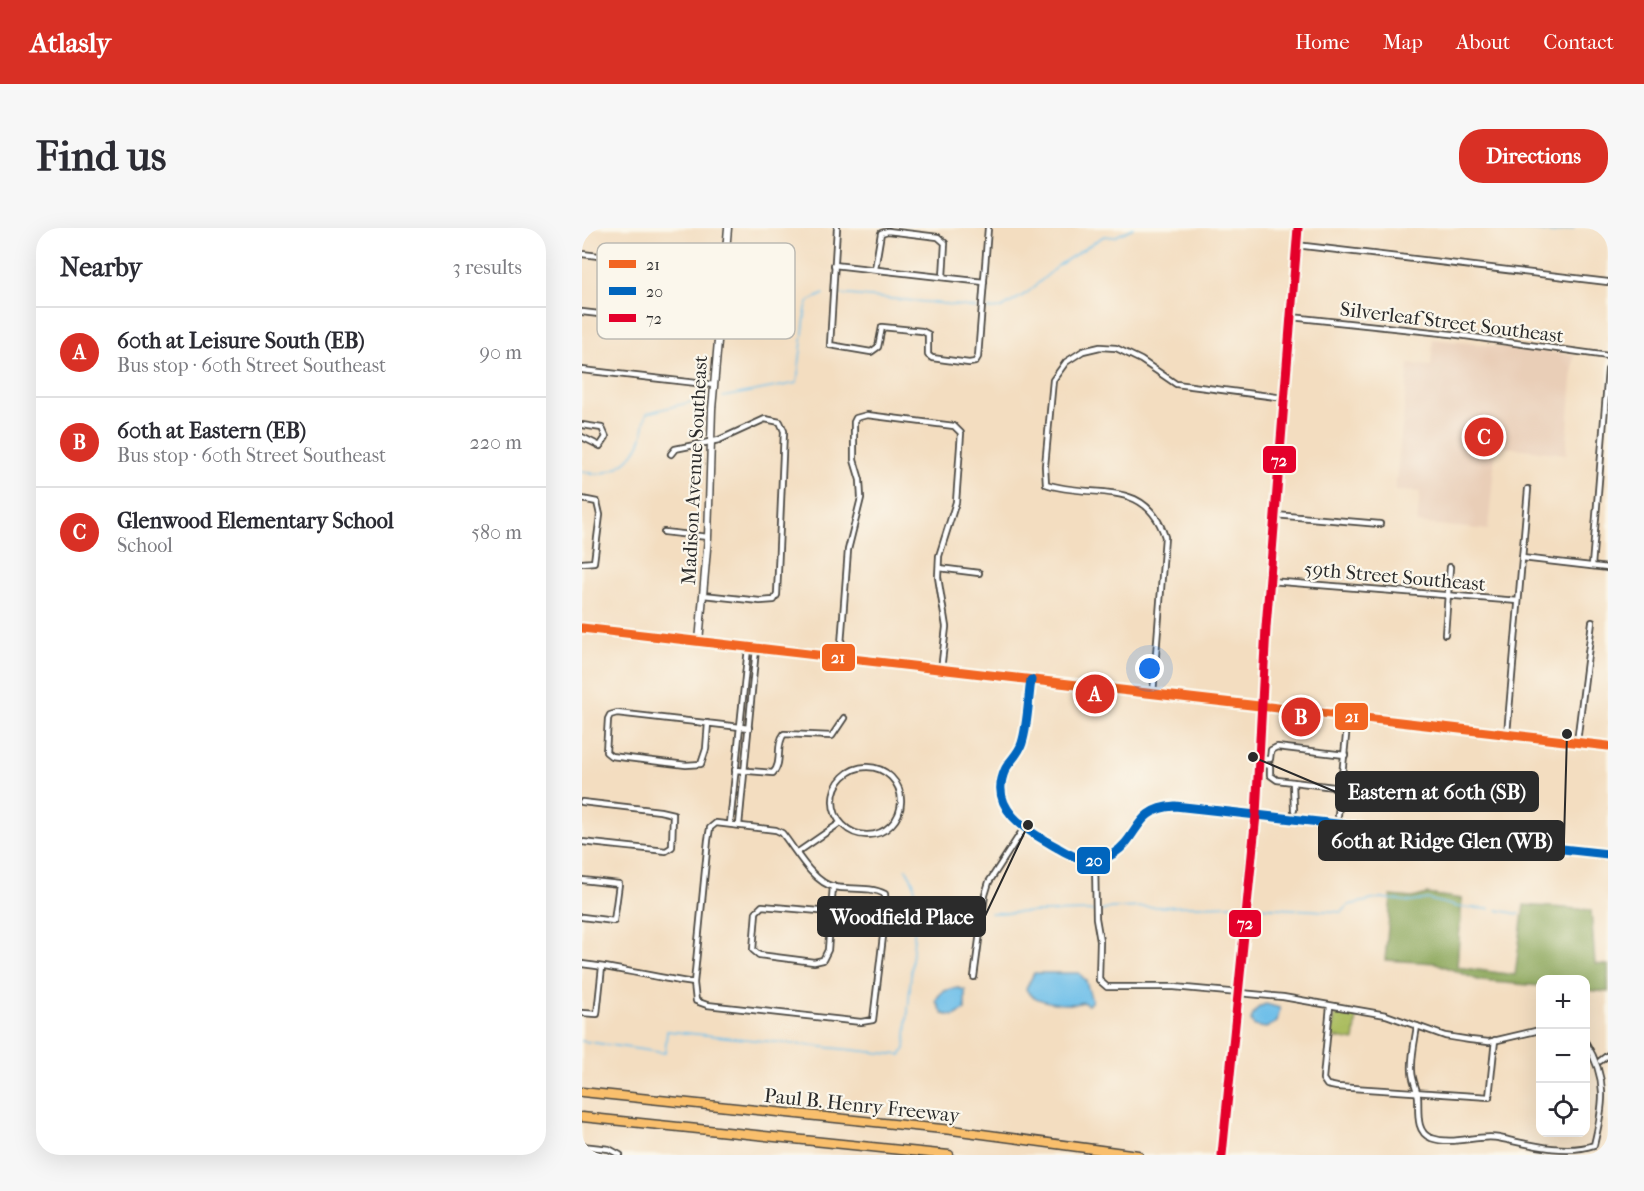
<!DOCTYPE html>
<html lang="en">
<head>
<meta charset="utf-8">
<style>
	:root { --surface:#fff; --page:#f7f7f7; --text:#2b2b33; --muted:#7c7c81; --line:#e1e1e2; --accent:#d93025 }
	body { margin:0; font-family:"IM FELL French Canon",serif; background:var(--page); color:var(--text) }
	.controls { position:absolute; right:18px; bottom:18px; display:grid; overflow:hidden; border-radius:12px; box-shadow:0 6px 24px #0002 }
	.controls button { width:54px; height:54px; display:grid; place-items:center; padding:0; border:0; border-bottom:2px solid var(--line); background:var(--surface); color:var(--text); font:30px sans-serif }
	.you { position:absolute; left:568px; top:441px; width:21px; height:21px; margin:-15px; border:4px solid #fff; border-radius:50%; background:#1a73e8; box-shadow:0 0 0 9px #1a73e833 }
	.badge { display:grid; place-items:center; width:39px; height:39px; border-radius:50%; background:var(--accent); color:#fff; font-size:20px; font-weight:700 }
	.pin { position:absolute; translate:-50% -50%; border:3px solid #fff; box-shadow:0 2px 6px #0006 }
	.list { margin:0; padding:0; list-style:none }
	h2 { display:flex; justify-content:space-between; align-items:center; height:78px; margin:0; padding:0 24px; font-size:26px }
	h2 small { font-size:20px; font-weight:400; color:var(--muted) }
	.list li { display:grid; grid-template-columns:39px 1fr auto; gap:18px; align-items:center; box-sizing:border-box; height:90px; padding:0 24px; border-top:2px solid var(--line) }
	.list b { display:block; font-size:22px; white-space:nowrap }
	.list p { margin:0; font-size:20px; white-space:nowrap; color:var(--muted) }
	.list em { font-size:20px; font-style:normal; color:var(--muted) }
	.icon { flex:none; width:33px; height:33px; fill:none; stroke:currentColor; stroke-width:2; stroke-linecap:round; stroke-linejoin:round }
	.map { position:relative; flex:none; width:1026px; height:927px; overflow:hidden; border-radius:24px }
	header { display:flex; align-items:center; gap:36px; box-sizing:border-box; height:84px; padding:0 30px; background:var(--accent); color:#fff }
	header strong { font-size:28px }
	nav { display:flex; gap:33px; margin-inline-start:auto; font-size:21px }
	.intro { display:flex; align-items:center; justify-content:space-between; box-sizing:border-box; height:144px; padding:0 36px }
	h1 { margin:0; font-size:42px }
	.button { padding:15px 27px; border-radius:24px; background:var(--accent); color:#fff; font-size:21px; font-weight:700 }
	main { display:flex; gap:36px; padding:0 36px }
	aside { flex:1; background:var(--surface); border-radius:24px; box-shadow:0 6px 24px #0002 }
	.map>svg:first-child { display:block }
</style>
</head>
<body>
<header>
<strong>Atlasly</strong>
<nav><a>Home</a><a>Map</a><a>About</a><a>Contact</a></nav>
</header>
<div class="intro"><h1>Find us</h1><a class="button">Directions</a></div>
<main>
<aside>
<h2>Nearby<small>3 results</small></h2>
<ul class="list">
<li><span class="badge">A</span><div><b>60th at Leisure South (EB)</b><p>Bus stop · 60th Street Southeast</p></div><em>90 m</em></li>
<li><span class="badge">B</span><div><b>60th at Eastern (EB)</b><p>Bus stop · 60th Street Southeast</p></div><em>220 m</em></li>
<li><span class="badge">C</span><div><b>Glenwood Elementary School</b><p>School</p></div><em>580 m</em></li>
</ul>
</aside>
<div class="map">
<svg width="1026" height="927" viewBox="0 0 1026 927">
	<rect width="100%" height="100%" fill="#fbf7ec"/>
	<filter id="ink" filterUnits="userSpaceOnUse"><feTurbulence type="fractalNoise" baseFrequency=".0167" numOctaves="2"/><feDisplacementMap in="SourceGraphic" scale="12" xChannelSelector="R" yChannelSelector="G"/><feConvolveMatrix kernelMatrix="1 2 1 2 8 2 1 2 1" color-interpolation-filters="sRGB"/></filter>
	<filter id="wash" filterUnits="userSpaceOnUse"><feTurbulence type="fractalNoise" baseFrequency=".008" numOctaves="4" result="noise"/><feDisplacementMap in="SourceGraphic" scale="24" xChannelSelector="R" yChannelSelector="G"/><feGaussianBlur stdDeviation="1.35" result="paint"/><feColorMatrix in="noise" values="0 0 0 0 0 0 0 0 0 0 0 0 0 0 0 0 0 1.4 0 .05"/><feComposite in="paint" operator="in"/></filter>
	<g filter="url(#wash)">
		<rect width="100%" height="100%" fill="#f3ddc0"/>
		<!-- built -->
		<polygon fill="#e9ceb7" points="851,111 992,127 984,226 914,218 906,302 835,295 838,264 813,263 827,136 849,138"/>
		<!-- green -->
		<polygon fill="#abbd61" stroke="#6b7446" stroke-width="1.5" points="753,786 775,789 772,813 749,809"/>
		<!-- forest -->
		<polygon fill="#88a457" stroke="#5a6841" stroke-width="1.5" points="845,666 880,671 875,739 933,747 942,677 1009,682 1013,736 1026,737 1026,764 1004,762 1004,752 958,752 958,758 898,753 854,735 803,732 809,668 831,670"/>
		<!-- water -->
		<g fill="#6ebfe9" stroke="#4c758a" stroke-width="1.5">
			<path d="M452,745H497L504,753L510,773L506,777L501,774C488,779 450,775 444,761Z"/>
			<path d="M376,760L383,762V782L372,788L361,786L354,773C358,762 365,762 376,760Z"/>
			<path d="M684,776L698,780L695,794L684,800L672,798L669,793C671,784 676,778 684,776Z"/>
		</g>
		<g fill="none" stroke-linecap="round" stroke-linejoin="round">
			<!-- stream -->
			<g stroke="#6ebfe9" stroke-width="1.5">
				<polyline points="929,0 972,5 992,0"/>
				<path d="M257,66C304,71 349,73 395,80"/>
				<polyline points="406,81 420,80 445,65 477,37 522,8 532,9 551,0"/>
				<polyline points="141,169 215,155 224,80 227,73 242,66"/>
				<path d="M0,243C25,253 53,232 60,209C62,201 62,193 65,185L121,171"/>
				<polyline points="675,679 760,684 767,677 799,670 830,674 845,671 876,679 907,681"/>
				<polyline points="915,682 937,686"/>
				<polyline points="519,683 529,680 654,677"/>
				<polyline points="408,685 512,683"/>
				<polyline points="335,687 391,685"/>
				<polyline points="0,813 83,825 85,803 319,827 323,821 335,671 331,653 324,641"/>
			</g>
		</g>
	</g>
	<g filter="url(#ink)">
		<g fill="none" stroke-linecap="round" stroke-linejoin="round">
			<!-- minor casing -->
			<g stroke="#494641" stroke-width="8">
				<g id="minor">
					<polyline points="255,0 248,117 289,124 296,119 300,99 340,103 346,106 346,127 350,130 387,135 393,134 396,129 406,0"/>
					<polyline points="714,17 1026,54"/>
					<polyline points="0,26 25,29 40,26"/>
					<polyline points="252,37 402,54"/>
					<polyline points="293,41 299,5 306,3 356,9 363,15 361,49"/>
					<polyline points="0,84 137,100"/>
					<polyline points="709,89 869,106 1026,128"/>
					<polyline points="0,142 132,157"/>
					<polyline points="0,197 20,200 24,209 18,218 0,209"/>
					<polyline points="89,226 93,221 137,212 183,191 198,194 202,203 195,367 192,372 178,373 121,367"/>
					<polyline points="0,271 15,274 18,287 12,334 0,335"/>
					<polyline points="693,287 798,296"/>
					<polyline points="82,304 126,309"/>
					<polyline points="940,330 1026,340"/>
					<polyline points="1010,338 1026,142"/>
					<polyline points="357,340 397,345"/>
					<polyline points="688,353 936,373"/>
					<polyline points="863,406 868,339"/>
					<polyline points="258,430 266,322 279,270 278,252 272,232 272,194 274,190 285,187 372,198 379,205 374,274 357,328 356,349 364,399 359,442"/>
					<path d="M449,452C446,472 446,496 440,515C437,526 427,533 423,542C405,582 448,604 476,620C494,631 512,638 531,626C558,609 552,580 593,578L1026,626"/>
					<path d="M571,466L583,309C563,248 511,272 464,256L463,238L471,152L484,134L501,123L518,119L534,120L559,132L594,156L702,170"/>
					<polyline points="126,495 124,521 119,536 104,537 29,528 24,524 26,491 28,487 35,485 167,500"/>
					<polyline points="925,506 946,261"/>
					<polyline points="995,514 1010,394"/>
					<polyline points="678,531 688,531 689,522 695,519 763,527"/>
					<polyline points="678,535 688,538 688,547 695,552 760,560"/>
					<circle cx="285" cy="573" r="34"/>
					<path d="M153,542L191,545C201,535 193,517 202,506L250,508L262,490"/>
					<polyline points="711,554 712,582"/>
					<polyline points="0,574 78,583 91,586 90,619 84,623 0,614"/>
					<polyline points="756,587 766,488"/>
					<path d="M134,595L194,602L200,605C214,622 230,654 252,659C269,662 288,658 303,666L304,683L291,792L279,794L125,777L114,773L112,755L126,612L128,600Z"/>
					<polyline points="148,596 166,420"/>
					<polyline points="157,597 174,421"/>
					<polyline points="216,624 258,595"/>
					<polyline points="513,633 514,690 518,713 517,752 525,759 592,759 701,769 804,787 863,808 888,812 907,814 958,802"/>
					<polyline points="0,652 37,656 32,693 0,689"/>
					<polyline points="249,684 180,678 174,684 171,722 177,727 232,734 241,732 246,722 251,658"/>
					<path d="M0,736C38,740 74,750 112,755"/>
					<polyline points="392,749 403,667 407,654 442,600"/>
					<polyline points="748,778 741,851 745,857 755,859 907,869 913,812"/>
					<polyline points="0,785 15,786 20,739"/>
					<path d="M835,798C833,812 829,828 830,843C830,852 835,860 836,869C837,883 833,904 849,910C872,918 895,906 917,910C945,916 984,927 1012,917C1022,876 1026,851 1004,815"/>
					<polyline points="1018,833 1026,827"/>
					<polyline points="0,918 27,921 38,927"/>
				</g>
			</g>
			<!-- tertiary casing -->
			<g stroke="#494641" stroke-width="9">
				<g id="tertiary">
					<polyline points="117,414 126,309 130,181 146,0"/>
					<polyline points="640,927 674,587 684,399 716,0"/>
				</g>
			</g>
			<!-- secondary casing -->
			<g stroke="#494641" stroke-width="10">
				<polyline id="secondary" points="0,400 1026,518"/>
			</g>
			<!-- motorway casing -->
			<g stroke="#494641" stroke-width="11">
				<g id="motorway">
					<polyline points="0,864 370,902 556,927"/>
					<polyline points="0,889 367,927"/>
				</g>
			</g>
			<!-- minor -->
			<use href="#minor" stroke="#fff" stroke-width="4.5"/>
			<!-- tertiary -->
			<use href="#tertiary" stroke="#fff" stroke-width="6"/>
			<!-- secondary -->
			<use href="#secondary" stroke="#fde5c5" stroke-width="7"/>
			<!-- motorway -->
			<use href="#motorway" stroke="#f9bf6d" stroke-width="8"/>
			<!-- bus-1 casing -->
			<g stroke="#fbf7ec" stroke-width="14">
				<polyline id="bus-1" points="0,400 1026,518"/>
			</g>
			<!-- bus-2 casing -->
			<g stroke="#fbf7ec" stroke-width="14">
				<path id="bus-2" d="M449,452C446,472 446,496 440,515C437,526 427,533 423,542C405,582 448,604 476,620C494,631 512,638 531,626C558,609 552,580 593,578L1026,626"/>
			</g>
			<!-- bus-3 casing -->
			<g stroke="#fbf7ec" stroke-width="14">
				<polyline id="bus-3" points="640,927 674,587 684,399 716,0"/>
			</g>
			<!-- bus-1 -->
			<use href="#bus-1" stroke="#f26522" stroke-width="9"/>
			<!-- bus-2 -->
			<use href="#bus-2" stroke="#0065bd" stroke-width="9"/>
			<!-- bus-3 -->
			<use href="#bus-3" stroke="#e4002b" stroke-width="9"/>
		</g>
	</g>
	<g text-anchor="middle" stroke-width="4.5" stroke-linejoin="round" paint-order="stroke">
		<!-- street labels -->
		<g font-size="20" fill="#2b2b2b" stroke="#fbf7ec">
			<text transform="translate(870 94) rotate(7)" y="7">Silverleaf Street Southeast</text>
			<text transform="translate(112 242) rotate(-87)" y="7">Madison Avenue Southeast</text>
			<text transform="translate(813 348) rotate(5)" y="7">59th Street Southeast</text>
			<text transform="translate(280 877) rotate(6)" y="7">Paul B. Henry Freeway</text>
		</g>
	</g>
	<!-- legend -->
	<rect x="15" y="15" width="198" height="96" rx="9" fill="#fbf7ec" stroke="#bdbab2" stroke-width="1.5"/>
	<rect x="27" y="32" width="27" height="8" fill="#f26522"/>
	<rect x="27" y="59" width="27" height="8" fill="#0065bd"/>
	<rect x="27" y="86" width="27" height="8" fill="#e4002b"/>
	<g font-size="16" fill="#2b2b2b">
		<text x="64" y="42">21</text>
		<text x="64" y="69">20</text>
		<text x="64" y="96">72</text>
	</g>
	<!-- callouts -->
	<path fill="none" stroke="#2b2b2b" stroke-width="2" d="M671 529L754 564M985 506L982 612M446 597L403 688"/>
	<g fill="#2b2b2b" stroke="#fbf7ec" stroke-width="2">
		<circle cx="671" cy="529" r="6"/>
		<circle cx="985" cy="506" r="6"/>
		<circle cx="446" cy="597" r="6"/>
	</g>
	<g fill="#2b2b2b" stroke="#2b2b2b" stroke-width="2">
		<rect x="754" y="544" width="202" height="39" rx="6"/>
		<rect x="737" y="593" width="245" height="39" rx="6"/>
		<rect x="236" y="669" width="167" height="39" rx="6"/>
	</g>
	<g font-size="21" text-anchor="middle" font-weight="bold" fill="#fff">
		<text x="855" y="571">Eastern at 60th (SB)</text>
		<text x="860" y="620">60th at Ridge Glen (WB)</text>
		<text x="320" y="696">Woodfield Place</text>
	</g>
	<g stroke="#fbf7ec" stroke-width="2">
		<rect x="680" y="217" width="35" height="29" rx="6" fill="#e4002b"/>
		<rect x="239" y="415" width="35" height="29" rx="6" fill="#f26522"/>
		<rect x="752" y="474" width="35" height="29" rx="6" fill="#f26522"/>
		<rect x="494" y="618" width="35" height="29" rx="6" fill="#0065bd"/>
		<rect x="646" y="681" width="34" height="29" rx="6" fill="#e4002b"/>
	</g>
	<g font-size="16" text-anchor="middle" font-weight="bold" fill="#fff">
		<text x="697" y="238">72</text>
		<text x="256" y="435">21</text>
		<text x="770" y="494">21</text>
		<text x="512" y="638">20</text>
		<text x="663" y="701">72</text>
	</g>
</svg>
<div class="controls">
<button>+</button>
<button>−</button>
<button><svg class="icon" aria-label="locate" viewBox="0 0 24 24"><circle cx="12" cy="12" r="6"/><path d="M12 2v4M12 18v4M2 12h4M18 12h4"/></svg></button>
</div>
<div class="you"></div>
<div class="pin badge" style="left:513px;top:466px">A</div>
<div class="pin badge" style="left:719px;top:489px">B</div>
<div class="pin badge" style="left:902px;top:209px">C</div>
</div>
</main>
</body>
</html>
